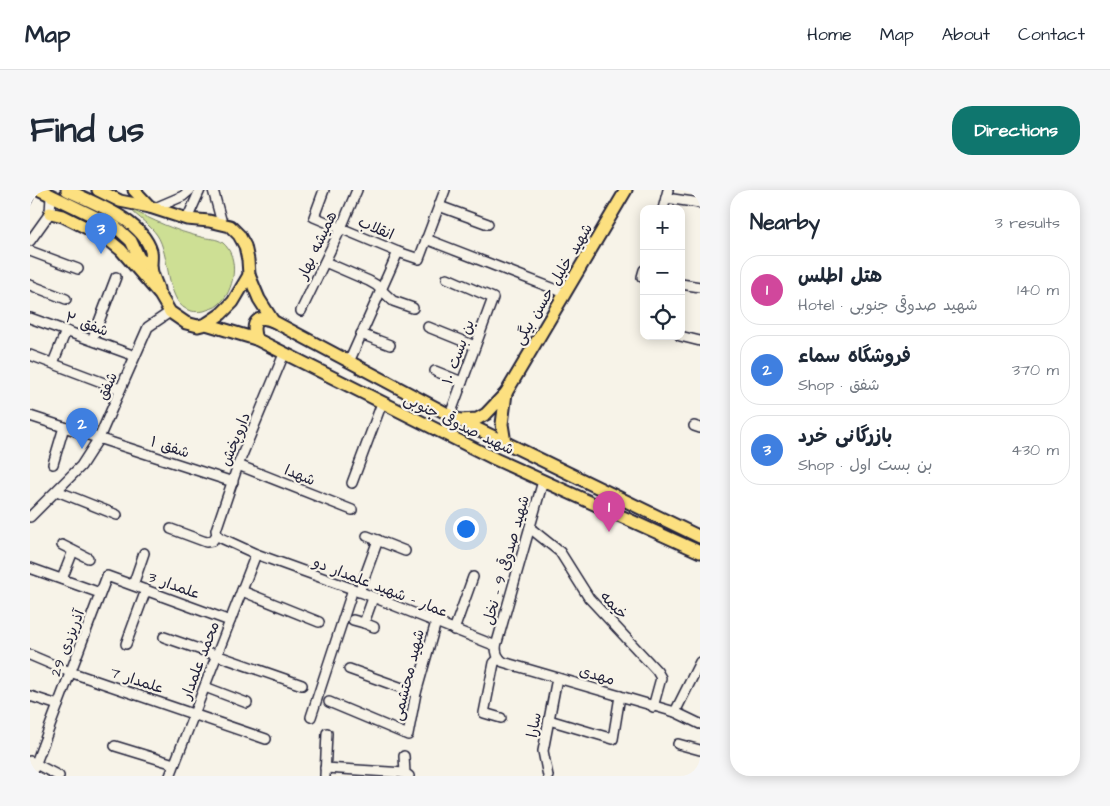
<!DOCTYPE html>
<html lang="en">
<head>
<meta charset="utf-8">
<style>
	:root { --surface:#fff; --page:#f6f6f7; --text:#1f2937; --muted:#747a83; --line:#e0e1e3; --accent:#0f766e }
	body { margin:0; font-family:"Architects Daughter","Playpen Sans Arabic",sans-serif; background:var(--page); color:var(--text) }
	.controls { position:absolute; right:15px; top:15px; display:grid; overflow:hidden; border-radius:10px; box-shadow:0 2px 12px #0003 }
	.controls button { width:45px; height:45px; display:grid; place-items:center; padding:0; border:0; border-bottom:1px solid var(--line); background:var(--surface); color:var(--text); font:25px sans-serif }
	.you { position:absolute; left:435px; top:338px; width:18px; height:18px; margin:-12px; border:4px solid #fff; border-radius:50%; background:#1a73e8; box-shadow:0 0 0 8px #1a73e833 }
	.badge { display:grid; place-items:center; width:32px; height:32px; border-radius:50%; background:var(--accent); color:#fff; font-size:16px; font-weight:700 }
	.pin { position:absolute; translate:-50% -41px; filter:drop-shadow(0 1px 2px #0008) }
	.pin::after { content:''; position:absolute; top:26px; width:18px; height:15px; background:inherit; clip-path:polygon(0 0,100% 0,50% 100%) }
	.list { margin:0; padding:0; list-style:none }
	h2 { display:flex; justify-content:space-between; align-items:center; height:65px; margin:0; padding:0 20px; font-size:21px }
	h2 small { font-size:16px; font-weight:400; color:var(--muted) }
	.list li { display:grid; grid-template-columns:32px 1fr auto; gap:15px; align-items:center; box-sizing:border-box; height:70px; margin:0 10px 10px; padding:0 10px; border:1px solid var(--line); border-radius:20px }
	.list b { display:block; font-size:19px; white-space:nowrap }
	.list p { margin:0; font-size:16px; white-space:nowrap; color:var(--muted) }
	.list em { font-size:16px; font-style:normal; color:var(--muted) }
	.icon { flex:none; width:28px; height:28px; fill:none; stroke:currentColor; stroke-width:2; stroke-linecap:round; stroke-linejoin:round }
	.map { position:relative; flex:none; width:670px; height:586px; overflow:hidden; border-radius:20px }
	header { display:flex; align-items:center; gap:30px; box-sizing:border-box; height:70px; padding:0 25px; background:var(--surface); border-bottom:1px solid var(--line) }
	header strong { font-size:24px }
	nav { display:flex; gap:28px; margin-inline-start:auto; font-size:18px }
	.intro { display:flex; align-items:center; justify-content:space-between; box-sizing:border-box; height:120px; padding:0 30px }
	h1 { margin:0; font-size:35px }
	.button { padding:12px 22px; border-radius:20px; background:var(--accent); color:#fff; font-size:18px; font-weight:700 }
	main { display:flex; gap:30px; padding:0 30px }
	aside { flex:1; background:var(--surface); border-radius:20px; box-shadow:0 2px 12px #0003 }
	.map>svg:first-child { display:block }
</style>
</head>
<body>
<header>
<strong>Map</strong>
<nav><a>Home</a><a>Map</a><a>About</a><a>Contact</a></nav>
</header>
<div class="intro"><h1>Find us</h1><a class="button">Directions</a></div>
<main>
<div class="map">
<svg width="670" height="586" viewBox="0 0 670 586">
	<rect width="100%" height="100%" fill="#f7f3e8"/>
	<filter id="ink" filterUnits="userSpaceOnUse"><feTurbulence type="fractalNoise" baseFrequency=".02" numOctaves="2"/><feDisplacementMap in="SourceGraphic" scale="10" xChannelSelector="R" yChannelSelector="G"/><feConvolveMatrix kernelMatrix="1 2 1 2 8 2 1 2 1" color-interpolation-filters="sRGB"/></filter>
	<g filter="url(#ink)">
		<!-- green -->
		<path fill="#cddf94" stroke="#788068" d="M100,19C123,30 145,41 171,47C178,49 187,48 193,53C210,67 205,102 188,115C185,118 179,119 174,121C168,122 161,122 156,119C136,109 140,64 127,45C120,35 109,28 100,19Z"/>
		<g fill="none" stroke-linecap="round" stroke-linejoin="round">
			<!-- minor casing -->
			<g stroke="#22223b" stroke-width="12">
				<g id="minor">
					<polyline points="183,0 192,33"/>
					<polyline points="294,0 284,27 368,62"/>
					<polyline points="636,8 670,13"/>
					<polyline points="409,16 458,34"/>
					<polyline points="125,18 153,6 160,0"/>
					<polyline points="633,19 638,0"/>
					<polyline points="157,29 170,0"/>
					<polyline points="396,49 535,103"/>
					<polyline points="0,51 20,23 21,6"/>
					<polyline points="0,61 48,79"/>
					<polyline points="295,72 339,91 346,95 363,111 383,118"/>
					<polyline points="614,80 612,87 614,87"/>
					<polyline points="417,88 463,108 420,225"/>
					<polyline points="651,94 670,97"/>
					<polyline points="0,95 36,109"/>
					<polyline points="271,121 311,38 327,0"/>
					<polyline points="0,128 105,166"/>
					<polyline points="398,137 445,156"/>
					<polyline points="331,144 360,155"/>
					<polyline points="650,146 670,151"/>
					<polyline points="62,150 86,87"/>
					<polyline points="0,165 90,199"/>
					<polyline points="319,172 368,62 389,69 415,0"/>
					<polyline points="23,173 36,141"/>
					<polyline points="405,181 432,192"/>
					<polyline points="0,226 203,292"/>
					<polyline points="664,236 670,238"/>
					<polyline points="23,274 34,237"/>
					<polyline points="208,275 322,320"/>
					<path d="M513,291L466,456C466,463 467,467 473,472L645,522L670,534"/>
					<polyline points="322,293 352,213"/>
					<polyline points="27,301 87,325"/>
					<polyline points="0,327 51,276 69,248 118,137 140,122"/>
					<polyline points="500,338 530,362 559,408 627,481 631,488 623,517"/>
					<polyline points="141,339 176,352 182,351 187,345"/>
					<polyline points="187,345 191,348 226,364 323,399 466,456"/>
					<polyline points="187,345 186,340 208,275 254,164"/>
					<polyline points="337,346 375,361"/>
					<polyline points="32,355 58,368"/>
					<polyline points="0,378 70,403"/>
					<polyline points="32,389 43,361"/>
					<polyline points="103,395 114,363"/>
					<polyline points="212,401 289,432"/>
					<polyline points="329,402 348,350"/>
					<polyline points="343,408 334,433 344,437"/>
					<polyline points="323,430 334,433"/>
					<polyline points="424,440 443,387"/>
					<polyline points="134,447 272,495"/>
					<polyline points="96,454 116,400"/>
					<polyline points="0,465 40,482 236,549"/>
					<polyline points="469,468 464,473 454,523 471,528"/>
					<polyline points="319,479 386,503"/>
					<polyline points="175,497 217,513"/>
					<polyline points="0,506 28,515"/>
					<polyline points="299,512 378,545 386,503 406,432"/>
					<polyline points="645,522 670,472"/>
					<polyline points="281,527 323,399"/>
					<polyline points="519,530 583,549 590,506"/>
					<polyline points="648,554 670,560"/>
					<polyline points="85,556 144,574"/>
					<polyline points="374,566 375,583 379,586"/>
					<polyline points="0,571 29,586"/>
					<polyline points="295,578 375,583 375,586"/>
					<polyline points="1,586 77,386 200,431"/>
					<polyline points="140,586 226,364"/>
					<polyline points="295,586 297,543"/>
					<polyline points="518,586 513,561 527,488"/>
				</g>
			</g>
			<!-- major casing -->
			<g stroke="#22223b" stroke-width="15">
				<g id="major">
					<polyline points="10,0 86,37 101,51 109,68 121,78"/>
					<path d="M37,0C65,14 111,29 121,61C122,66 121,71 121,76C121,84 126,92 128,99"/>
					<polyline points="104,0 120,17"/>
					<polyline points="20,23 33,26 75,47 91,60 130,105 140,122 156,133 168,136 176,134 191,124 203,112 219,85 218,70 215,56 209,45 200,36 179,31 157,29 120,17 90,11 68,0"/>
					<polyline points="219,85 229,109 243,131 429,230 670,347"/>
					<polyline points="176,134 226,149 465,269 670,362"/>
					<path d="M226,149C221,134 226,124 243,131"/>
					<polyline points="476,203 596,0"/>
					<polyline points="430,230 447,229 456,224 476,203 472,234 475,253"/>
				</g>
			</g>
			<!-- minor -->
			<use href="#minor" stroke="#f7f3e8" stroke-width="9"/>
			<!-- major -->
			<use href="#major" stroke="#fce080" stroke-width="11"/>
			<!-- rail -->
			<polyline stroke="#22223b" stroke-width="2" stroke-dasharray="8 4" stroke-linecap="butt" points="0,15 7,0"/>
		</g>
	</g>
	<g text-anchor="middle" stroke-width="4.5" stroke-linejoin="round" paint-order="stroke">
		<!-- street labels -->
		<g font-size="15" fill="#22223b" stroke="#f7f3e8">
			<text transform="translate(346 38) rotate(23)" y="5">انقلاب</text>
			<text transform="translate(287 55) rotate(-65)" y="5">همیشه بهار</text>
			<text transform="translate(523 94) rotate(-59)" y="5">شهید خلیل حسن بیگی</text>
			<text transform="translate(57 134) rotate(20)" y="5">شفق ۲</text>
			<text transform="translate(428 162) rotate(-70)" y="5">بن بست ۱۰</text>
			<text transform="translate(77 196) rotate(-66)" y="5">شفق</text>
			<text transform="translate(429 234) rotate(26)" y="5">شهید صدوقی جنوبی</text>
			<text transform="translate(205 249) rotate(-68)" y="5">داروپخش</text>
			<text transform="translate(140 257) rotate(18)" y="5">شفق ۱</text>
			<text transform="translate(270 285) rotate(22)" y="5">شهدا</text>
			<text transform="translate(476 370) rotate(-74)" y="5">شهید صدوقی 9 - نخل</text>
			<text transform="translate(144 395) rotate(20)" y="5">علمدار 3</text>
			<text transform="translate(351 397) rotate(21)" y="5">عمار - شهید علمدار دو</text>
			<text transform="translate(584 415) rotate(46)" y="5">خیمه</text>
			<text transform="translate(37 453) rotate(-69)" y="5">آذریزدی 29</text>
			<text transform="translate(170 470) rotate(-69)" y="5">محمد علمدار</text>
			<text transform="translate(378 485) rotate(-76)" y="5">شهید محتشمی</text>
			<text transform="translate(567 485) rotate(16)" y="5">مهدی</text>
			<text transform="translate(107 490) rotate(18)" y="5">علمدار 7</text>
			<text transform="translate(504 535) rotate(-80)" y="5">سارا</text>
		</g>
	</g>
</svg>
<div class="controls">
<button>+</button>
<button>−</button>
<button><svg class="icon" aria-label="locate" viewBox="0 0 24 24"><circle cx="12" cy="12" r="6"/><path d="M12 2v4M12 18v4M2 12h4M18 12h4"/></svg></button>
</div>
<div class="you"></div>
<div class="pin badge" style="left:579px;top:342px;background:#d1479c">1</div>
<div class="pin badge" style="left:52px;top:259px;background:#3f7fe0">2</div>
<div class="pin badge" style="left:71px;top:64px;background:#3f7fe0">3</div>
</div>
<aside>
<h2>Nearby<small>3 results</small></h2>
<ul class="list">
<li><span class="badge" style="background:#d1479c">1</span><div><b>هتل اطلس</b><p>Hotel · شهید صدوقی جنوبی</p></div><em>140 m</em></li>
<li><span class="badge" style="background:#3f7fe0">2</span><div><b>فروشگاه سماء</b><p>Shop · شفق</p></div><em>370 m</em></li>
<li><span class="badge" style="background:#3f7fe0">3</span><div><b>بازرگانی خرد</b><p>Shop · بن بست اول</p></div><em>430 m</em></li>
</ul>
</aside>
</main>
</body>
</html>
